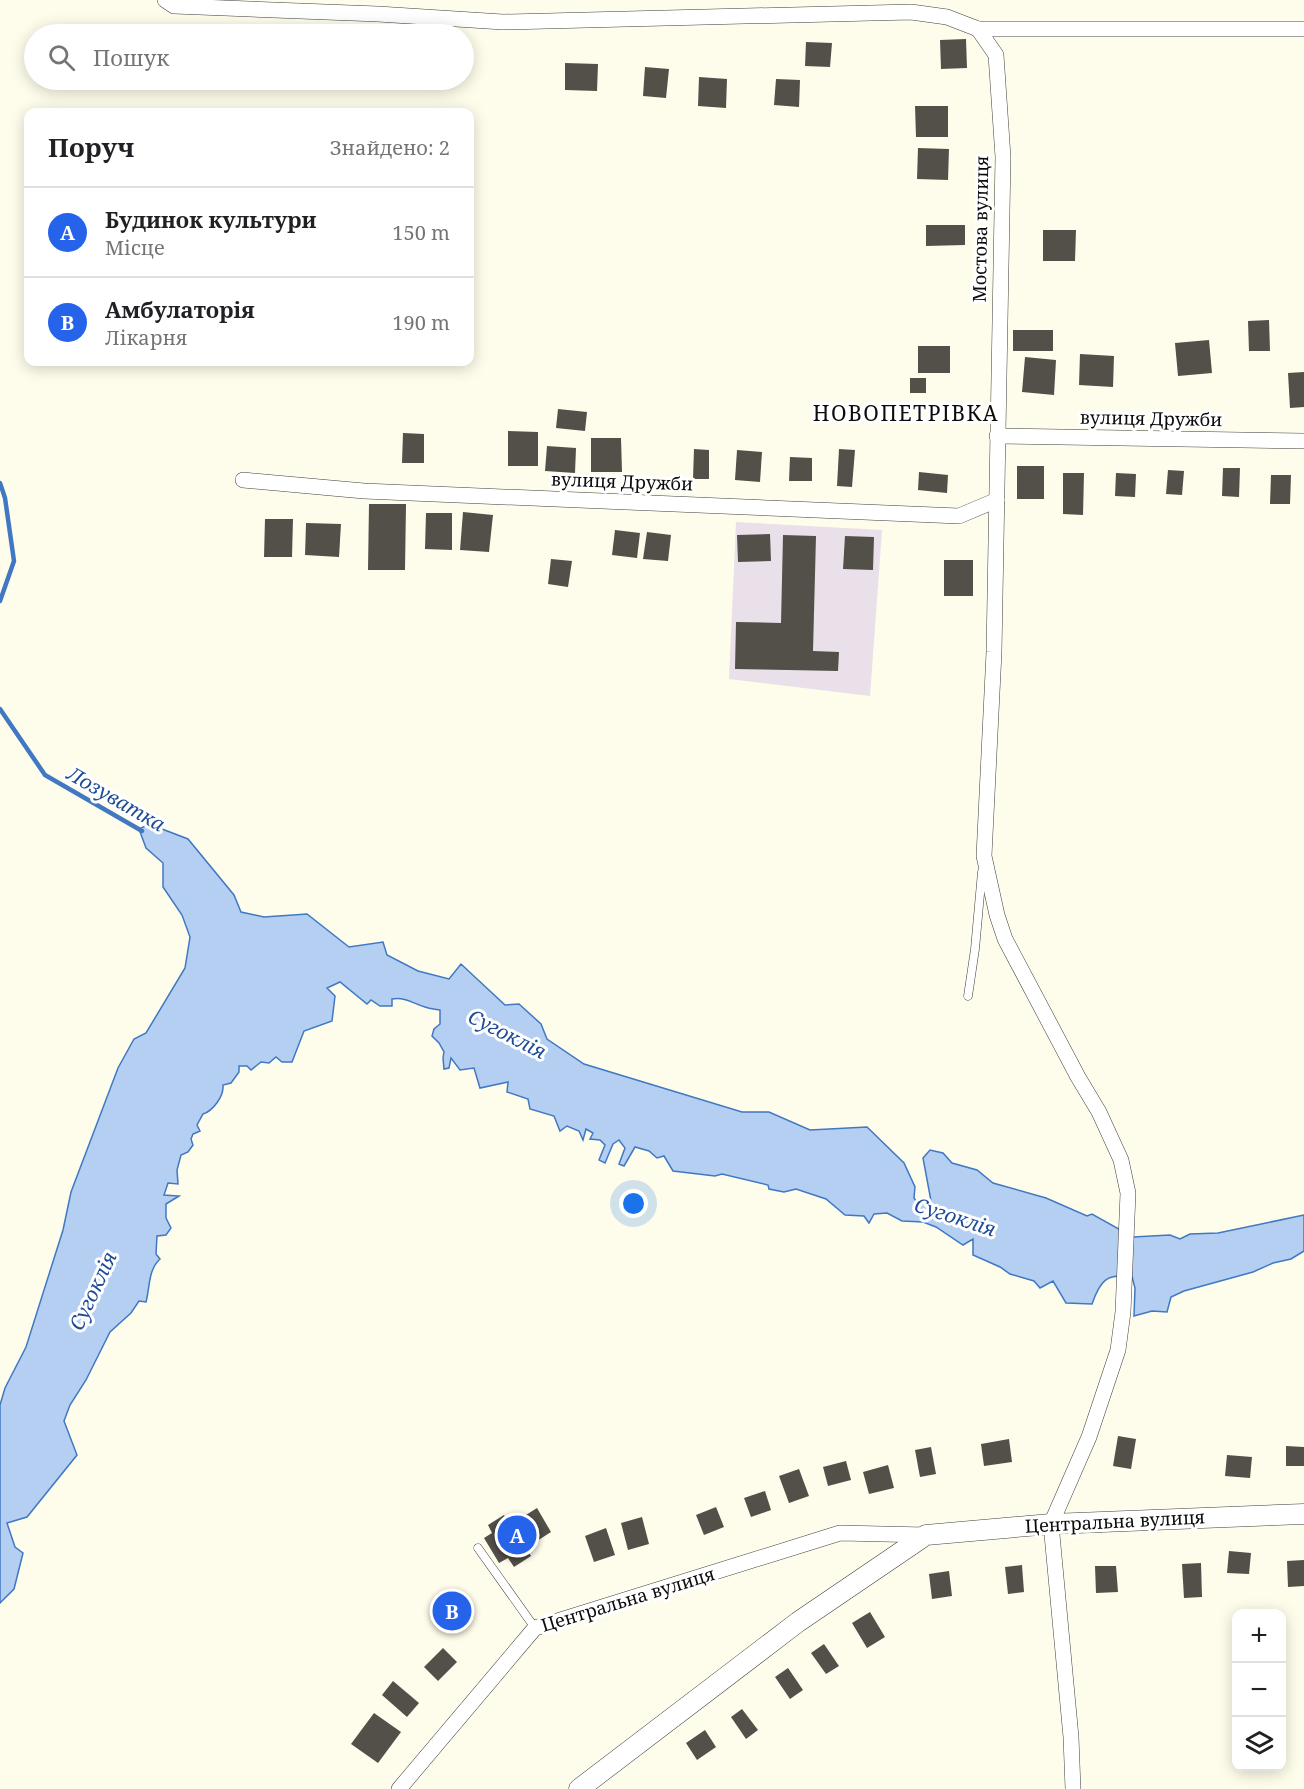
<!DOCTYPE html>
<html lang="uk">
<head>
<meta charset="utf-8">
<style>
	:root { --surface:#fff; --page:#f2f2f2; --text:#202124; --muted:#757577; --line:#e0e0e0; --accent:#2563eb }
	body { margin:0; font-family:"Noto Serif",serif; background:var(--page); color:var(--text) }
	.controls { position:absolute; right:18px; bottom:18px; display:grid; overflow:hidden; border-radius:12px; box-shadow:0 3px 15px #0003 }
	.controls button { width:54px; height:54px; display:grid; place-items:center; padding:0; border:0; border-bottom:2px solid var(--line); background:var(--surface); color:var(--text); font:30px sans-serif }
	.you { position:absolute; left:634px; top:1204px; width:21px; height:21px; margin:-15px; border:4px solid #fff; border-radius:50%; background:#1a73e8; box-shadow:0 0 0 9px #1a73e833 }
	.badge { display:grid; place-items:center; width:39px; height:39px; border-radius:50%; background:var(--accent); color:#fff; font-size:20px; font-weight:700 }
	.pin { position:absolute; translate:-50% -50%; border:3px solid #fff; box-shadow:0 2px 6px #0006 }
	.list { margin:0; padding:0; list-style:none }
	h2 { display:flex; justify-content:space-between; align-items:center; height:78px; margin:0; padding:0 24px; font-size:26px }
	h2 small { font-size:20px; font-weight:400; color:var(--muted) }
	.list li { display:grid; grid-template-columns:39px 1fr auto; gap:18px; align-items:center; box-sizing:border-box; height:90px; padding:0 24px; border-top:2px solid var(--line) }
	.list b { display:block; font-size:22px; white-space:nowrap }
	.list p { margin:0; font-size:20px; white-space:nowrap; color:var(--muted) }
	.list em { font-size:20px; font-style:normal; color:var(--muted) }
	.icon { flex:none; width:33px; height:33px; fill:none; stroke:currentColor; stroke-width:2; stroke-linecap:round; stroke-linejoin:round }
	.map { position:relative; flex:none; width:1304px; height:1789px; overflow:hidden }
	.search { position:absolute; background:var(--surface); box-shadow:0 3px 15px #0003; left:24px; top:24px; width:450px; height:66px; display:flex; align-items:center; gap:15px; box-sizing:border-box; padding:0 21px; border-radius:33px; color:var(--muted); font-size:22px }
	.panel { position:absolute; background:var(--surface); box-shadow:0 3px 15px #0003; left:24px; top:108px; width:450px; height:258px; border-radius:12px }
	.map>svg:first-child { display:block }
</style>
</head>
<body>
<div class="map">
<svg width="1304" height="1789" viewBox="0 0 1304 1789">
	<rect width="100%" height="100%" fill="#fefdeb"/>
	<!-- industrial -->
	<polygon fill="#eae0e9" points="736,522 882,530 870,696 729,679"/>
	<!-- water -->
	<path fill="#b4cff1" stroke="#4078c3" stroke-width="1.5" d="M149,824L188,839L234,895L241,912L264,917L307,914L349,947L383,942L387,955L418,971L449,979L461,964L505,1005L519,1004L541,1024L547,1039L584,1064L742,1112H769L810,1130L867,1127L904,1163L915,1187L914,1198L918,1204L931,1201L923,1158L930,1150L943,1153L952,1163L977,1170L993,1183L1046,1198L1087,1216L1092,1214L1133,1237L1170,1235L1180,1239L1190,1234L1218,1233L1304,1215V1251L1291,1259L1273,1263L1253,1272L1184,1291L1171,1297L1167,1312L1152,1311L1134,1316L1135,1288L1132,1277C1106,1273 1100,1281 1092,1304L1066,1303L1053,1281L1040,1288L1034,1281L1010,1274L1000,1267L973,1255V1239L963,1245L936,1227L923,1222L902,1221L887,1213L874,1214L869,1223L864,1216L845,1215L826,1199L796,1189L784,1192L769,1189L768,1185L722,1174L715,1176L673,1171L664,1156L657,1158L649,1151L635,1147L624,1166L619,1164L625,1148L619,1140L613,1144L605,1163L599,1160L605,1145L600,1140L590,1139L593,1133L586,1129L583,1140L579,1131L567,1126L560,1131L554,1116L530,1109L528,1099L507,1092L508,1082L480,1088L474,1068L460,1070L451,1058L449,1068L444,1069L443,1058L444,1052L439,1043L432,1036L434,1029L440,1024V1010C435,1009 430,1009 425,1007C412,1003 406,997 392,999V1006H380L371,1000L367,1004L340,982L327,988L335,996L332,1021L304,1031L292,1062H282L276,1057L269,1063L261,1062L251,1070L247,1066H239V1072L231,1083L223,1085C224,1096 213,1111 203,1114L197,1125L200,1131L193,1134L191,1139L193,1145L188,1152L181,1155L177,1170L178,1184L168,1183L164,1195L179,1196L166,1204V1218L171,1228L166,1235L157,1236L156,1254L160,1259C148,1270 150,1287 146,1302L139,1301L131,1313L110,1332L86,1380L70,1405L64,1421L77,1455L27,1517L7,1523L15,1547L23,1553L14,1589L0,1603V1405L5,1388L26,1347L63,1230L71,1192L118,1068L134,1039L146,1033L185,968L190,937L182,915L163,887V863L146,848L139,829Z"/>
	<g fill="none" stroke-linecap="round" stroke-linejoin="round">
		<!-- stream -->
		<g stroke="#4078c3" stroke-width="4.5">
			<polyline points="0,483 5,498 14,561 0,601"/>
			<polyline points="0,709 45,775 142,831"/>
		</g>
	</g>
	<!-- building -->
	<g fill="#534f49">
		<polygon points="966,39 967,68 941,69 940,40"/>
		<polygon points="806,42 832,43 830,67 805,66"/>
		<polygon points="565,63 598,64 597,91 565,90"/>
		<polygon points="645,67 669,69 666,98 643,96"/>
		<polygon points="699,77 727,79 726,108 698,106"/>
		<polygon points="776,79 800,80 799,107 774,105"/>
		<polygon points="427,80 442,80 443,87 427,88"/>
		<polygon points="915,106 948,106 948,137 916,137"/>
		<polygon points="918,148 949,149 948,180 917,179"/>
		<polygon points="926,225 965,225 965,245 926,246"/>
		<polygon points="1043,230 1076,230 1075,261 1043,261"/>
		<polygon points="1269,320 1270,351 1249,351 1248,321"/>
		<rect x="1013" y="330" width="40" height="21"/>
		<polygon points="1209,340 1212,373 1178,376 1175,343"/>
		<rect x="918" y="346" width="32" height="27"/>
		<polygon points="1080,354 1114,356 1113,387 1079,385"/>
		<polygon points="1025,357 1056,360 1054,395 1022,392"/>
		<polygon points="1304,372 1304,407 1290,408 1288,373"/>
		<rect x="910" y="378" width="16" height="15"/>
		<polygon points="558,409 587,412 585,431 556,428"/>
		<polygon points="508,431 538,432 538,466 508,466"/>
		<polygon points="403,433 424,434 424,463 402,463"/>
		<polygon points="591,438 621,438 622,472 591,472"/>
		<polygon points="547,446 576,448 575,473 545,471"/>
		<polygon points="694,449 709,450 709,479 693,479"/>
		<polygon points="839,449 855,450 852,487 837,486"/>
		<polygon points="737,450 762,452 760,482 735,480"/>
		<polygon points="790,457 812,458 812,481 789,481"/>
		<rect x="1017" y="466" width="27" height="33"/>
		<polygon points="1223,468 1240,468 1239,497 1222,496"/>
		<polygon points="1168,470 1184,471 1182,495 1166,494"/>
		<polygon points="919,472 948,475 947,493 918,490"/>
		<polygon points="1063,473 1084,473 1083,515 1063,514"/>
		<polygon points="1116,473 1136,474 1135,497 1115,496"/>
		<polygon points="1271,475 1291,475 1290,504 1270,504"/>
		<polygon points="369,504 406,504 405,570 368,570"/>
		<polygon points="463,512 493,515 489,552 460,550"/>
		<polygon points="426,513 452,513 452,550 425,549"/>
		<polygon points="265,519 293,519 292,557 264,557"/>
		<polygon points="306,523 341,524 339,557 305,555"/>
		<polygon points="615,530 640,533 637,558 612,555"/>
		<polygon points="647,532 671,535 668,561 643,559"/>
		<polygon points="770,534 771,561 738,562 737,535"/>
		<polygon points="783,535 816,536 813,651 839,652 838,671 735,669 736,622 781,623"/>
		<polygon points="845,536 874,537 873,570 843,569"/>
		<polygon points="551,559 572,561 568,587 548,584"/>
		<rect x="944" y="560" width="29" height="36"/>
		<polygon points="1118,1436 1136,1439 1131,1469 1113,1466"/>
		<polygon points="1009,1439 1012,1462 984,1466 981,1444"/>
		<polygon points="1286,1446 1304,1447 1304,1466 1286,1466"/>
		<polygon points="931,1447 936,1474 920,1477 915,1450"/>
		<polygon points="1227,1455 1252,1457 1250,1478 1225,1476"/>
		<polygon points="846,1461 851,1480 828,1486 823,1467"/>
		<polygon points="888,1465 894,1488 869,1494 863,1472"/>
		<polygon points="799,1469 809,1496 789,1503 779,1476"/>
		<polygon points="765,1491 771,1510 751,1517 744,1498"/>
		<polygon points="716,1507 724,1527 704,1535 696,1515"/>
		<polygon points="537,1508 551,1532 526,1548 531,1556 514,1567 508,1558 499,1563 484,1538 492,1533 488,1525 504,1515 510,1525"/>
		<polygon points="642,1517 649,1544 628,1550 621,1523"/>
		<polygon points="606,1528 615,1555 594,1562 585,1536"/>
		<polygon points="1229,1551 1251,1553 1249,1574 1227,1573"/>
		<polygon points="1304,1560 1304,1586 1288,1587 1287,1561"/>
		<polygon points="1201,1563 1202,1597 1184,1598 1182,1564"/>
		<polygon points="1022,1565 1024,1592 1008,1594 1005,1567"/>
		<polygon points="1095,1566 1116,1566 1118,1592 1096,1593"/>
		<polygon points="949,1571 952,1596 932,1599 929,1574"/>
		<polygon points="454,1591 473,1615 451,1632 432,1608"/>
		<polygon points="870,1612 885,1637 867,1648 852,1623"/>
		<polygon points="824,1644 839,1666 826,1674 811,1653"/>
		<polygon points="443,1648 457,1662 438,1681 424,1667"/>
		<polygon points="788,1668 803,1690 790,1699 775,1677"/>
		<polygon points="393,1681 419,1703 407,1717 382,1695"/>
		<polygon points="742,1709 758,1730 746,1739 731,1717"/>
		<polygon points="374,1713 401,1732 378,1763 351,1744"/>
		<polygon points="705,1730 716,1747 697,1760 686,1743"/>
	</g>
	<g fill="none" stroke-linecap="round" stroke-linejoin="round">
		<!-- service casing -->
		<g stroke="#3f3f3f" stroke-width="9">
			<g id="service">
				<polyline points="968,996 975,949 982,872"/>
				<polyline points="478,1548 535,1628"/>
			</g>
		</g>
		<!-- minor casing -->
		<g stroke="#3f3f3f" stroke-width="16">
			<g id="minor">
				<polyline points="165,0 174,6 378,14 503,22 911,12 947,17 978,29 1304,29"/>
				<polyline points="978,29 996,55 1003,157 994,652 984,856 997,915 1005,939 1078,1077 1099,1112 1121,1160 1128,1193 1123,1312 1118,1350 1089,1437 1051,1524 1071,1737 1073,1789"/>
				<polyline points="997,436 1304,441"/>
				<polyline points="243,480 364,491 959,516 997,500"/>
				<polyline points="399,1789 535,1628 840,1533 926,1535"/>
			</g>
		</g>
		<!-- tertiary casing -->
		<g stroke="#3f3f3f" stroke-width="21">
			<polyline id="tertiary" points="579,1789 798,1622 926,1535 1051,1524 1304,1514"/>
		</g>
		<!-- service -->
		<use href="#service" stroke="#fff" stroke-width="8"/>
		<!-- minor -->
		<use href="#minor" stroke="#fff" stroke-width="15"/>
		<!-- tertiary -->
		<use href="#tertiary" stroke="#fff" stroke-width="20"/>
	</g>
	<g text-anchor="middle" stroke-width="6" stroke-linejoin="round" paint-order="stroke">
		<!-- street labels -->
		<g font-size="18" fill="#0c0c0c" stroke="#fff">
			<text transform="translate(981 229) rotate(-89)" y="6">Мостова вулиця</text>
			<text transform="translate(1151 419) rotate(1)" y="6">вулиця Дружби</text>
			<text transform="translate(622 482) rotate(2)" y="6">вулиця Дружби</text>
			<text transform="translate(1115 1522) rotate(-3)" y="6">Центральна вулиця</text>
			<text transform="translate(628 1600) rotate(-17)" y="6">Центральна вулиця</text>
		</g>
		<!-- water labels -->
		<g font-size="20" font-style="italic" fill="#1e4c94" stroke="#fff">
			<text transform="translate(116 799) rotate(30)" y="7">Лозуватка</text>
			<text transform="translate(507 1034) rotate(27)" y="7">Сугоклія</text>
			<text transform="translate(955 1217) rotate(18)" y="7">Сугоклія</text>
			<text transform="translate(93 1291) rotate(-65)" y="7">Сугоклія</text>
		</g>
		<!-- quarter labels -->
		<g font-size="21" letter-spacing="1.5" fill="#0c0c0c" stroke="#fff">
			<text x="906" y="421">НОВОПЕТРІВКА</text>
		</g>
	</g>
</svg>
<div class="controls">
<button>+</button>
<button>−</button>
<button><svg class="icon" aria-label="layers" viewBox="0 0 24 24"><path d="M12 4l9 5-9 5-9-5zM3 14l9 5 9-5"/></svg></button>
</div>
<div class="you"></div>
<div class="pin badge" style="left:517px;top:1535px">A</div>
<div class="pin badge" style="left:452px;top:1611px">B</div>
<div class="search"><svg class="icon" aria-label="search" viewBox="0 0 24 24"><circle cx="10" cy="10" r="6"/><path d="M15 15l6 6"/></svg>Пошук</div>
<section class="panel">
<h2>Поруч<small>Знайдено: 2</small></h2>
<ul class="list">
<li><span class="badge">A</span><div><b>Будинок культури</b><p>Місце</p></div><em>150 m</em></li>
<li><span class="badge">B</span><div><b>Амбулаторія</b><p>Лікарня</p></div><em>190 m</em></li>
</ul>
</section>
</div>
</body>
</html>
